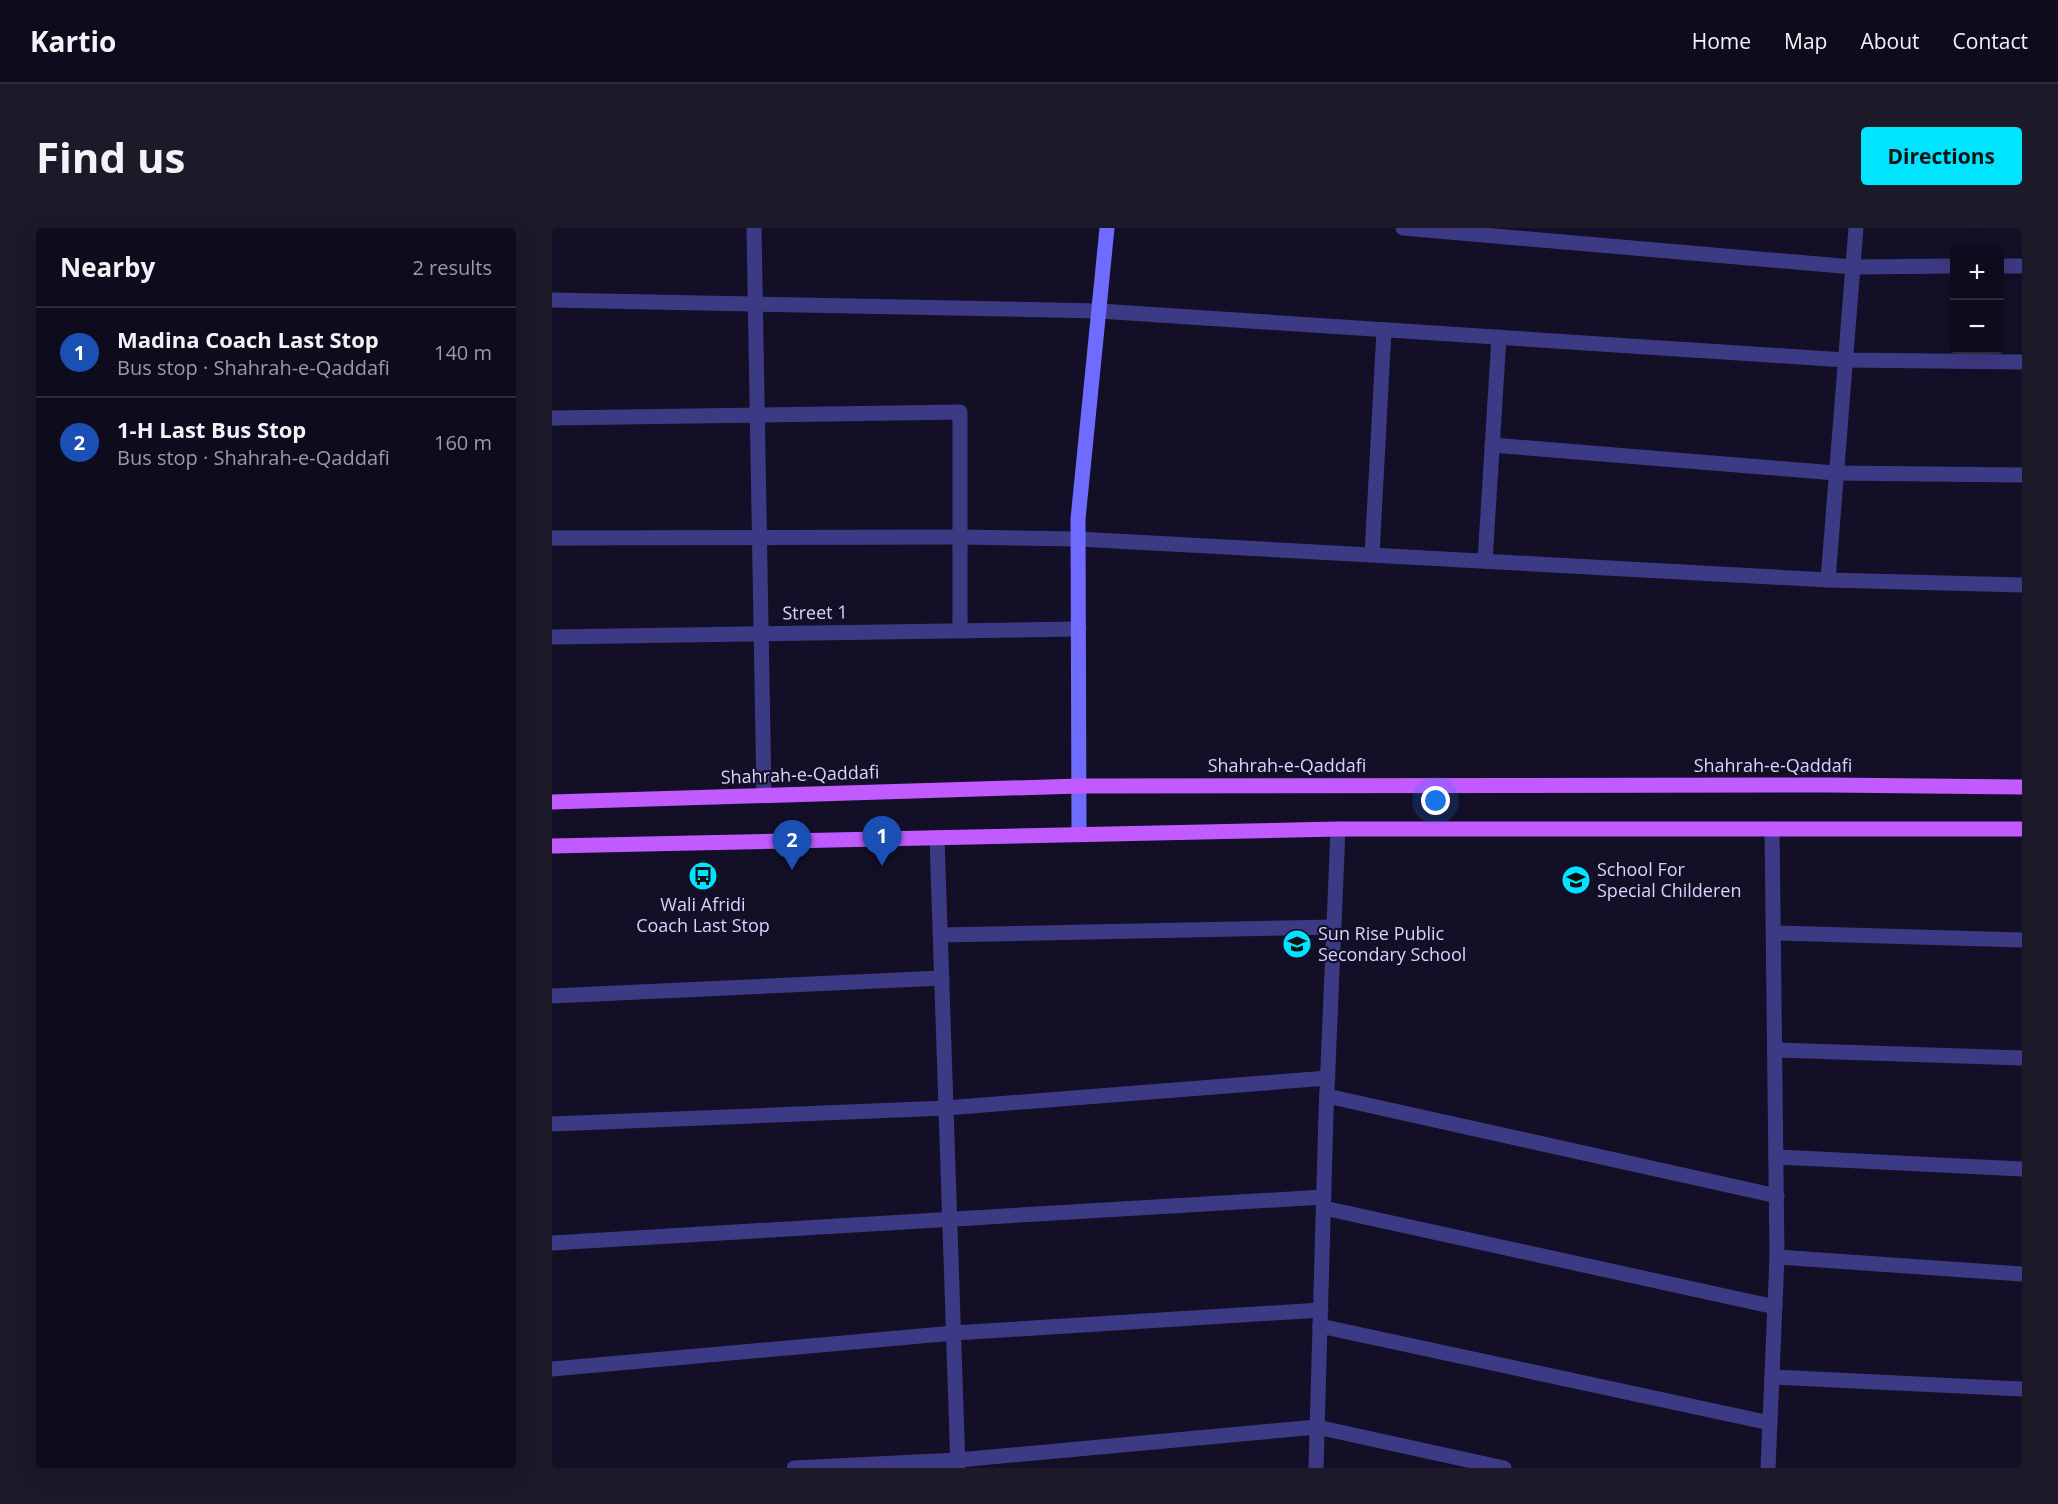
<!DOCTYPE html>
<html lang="en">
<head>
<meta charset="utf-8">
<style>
	:root { --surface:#0e0b1c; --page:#1c1929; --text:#f1f3f6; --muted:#9b9ba3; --line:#2e2b3b; --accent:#00e5ff }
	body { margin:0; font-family:"Open Sans",sans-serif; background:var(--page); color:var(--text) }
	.controls { position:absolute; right:18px; top:18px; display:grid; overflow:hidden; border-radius:6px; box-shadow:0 6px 24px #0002 }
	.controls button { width:54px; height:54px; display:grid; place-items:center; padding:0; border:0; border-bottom:2px solid var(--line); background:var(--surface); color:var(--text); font:30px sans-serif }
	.you { position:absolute; left:884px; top:573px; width:21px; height:21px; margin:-15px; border:4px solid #fff; border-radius:50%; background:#1a73e8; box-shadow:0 0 0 9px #1a73e833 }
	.badge { display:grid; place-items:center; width:39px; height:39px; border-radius:50%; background:var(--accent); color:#fff; font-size:20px; font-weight:700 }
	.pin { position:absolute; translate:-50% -50px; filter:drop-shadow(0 2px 3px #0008) }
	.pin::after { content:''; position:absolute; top:32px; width:21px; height:18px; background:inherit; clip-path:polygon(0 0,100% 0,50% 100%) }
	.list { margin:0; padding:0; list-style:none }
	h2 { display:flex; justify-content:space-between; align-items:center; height:78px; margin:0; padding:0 24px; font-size:26px }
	h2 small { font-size:20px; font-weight:400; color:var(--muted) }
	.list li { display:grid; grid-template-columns:39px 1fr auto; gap:18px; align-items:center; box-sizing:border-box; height:90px; padding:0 24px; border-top:2px solid var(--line) }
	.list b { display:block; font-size:22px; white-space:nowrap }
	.list p { margin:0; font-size:20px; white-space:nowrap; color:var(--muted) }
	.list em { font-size:20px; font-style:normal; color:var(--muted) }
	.map { position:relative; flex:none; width:1470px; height:1240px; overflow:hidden; border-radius:6px }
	header { display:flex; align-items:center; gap:36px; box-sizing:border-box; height:84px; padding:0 30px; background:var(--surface); border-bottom:2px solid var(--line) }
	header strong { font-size:28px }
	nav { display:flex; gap:33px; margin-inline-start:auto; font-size:21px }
	.intro { display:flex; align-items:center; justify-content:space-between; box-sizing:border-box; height:144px; padding:0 36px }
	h1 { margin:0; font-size:42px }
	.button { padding:15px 27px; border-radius:6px; background:var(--accent); color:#111; font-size:21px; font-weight:700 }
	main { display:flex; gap:36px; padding:0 36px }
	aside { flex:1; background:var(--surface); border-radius:6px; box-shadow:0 6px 24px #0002 }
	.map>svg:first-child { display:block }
</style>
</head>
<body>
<header>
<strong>Kartio</strong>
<nav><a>Home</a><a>Map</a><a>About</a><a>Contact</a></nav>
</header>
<div class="intro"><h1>Find us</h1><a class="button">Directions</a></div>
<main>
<aside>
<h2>Nearby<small>2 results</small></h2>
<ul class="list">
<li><span class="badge" style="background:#1a4fb4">1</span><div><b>Madina Coach Last Stop</b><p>Bus stop · Shahrah-e-Qaddafi</p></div><em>140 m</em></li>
<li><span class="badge" style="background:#1a4fb4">2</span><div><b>1-H Last Bus Stop</b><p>Bus stop · Shahrah-e-Qaddafi</p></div><em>160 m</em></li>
</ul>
</aside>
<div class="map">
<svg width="1470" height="1240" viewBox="0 0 1470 1240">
	<rect width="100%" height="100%" fill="#130f26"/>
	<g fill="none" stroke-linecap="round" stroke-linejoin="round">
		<!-- street -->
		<g stroke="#3d3a85" stroke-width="15">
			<polyline points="202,0 212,567"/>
			<polyline points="851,0 1301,39 1402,38"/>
			<polyline points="1448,38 1470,38"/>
			<polyline points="0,72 547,83 1293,132 1470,134"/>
			<polyline points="0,190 408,184 408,403"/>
			<polyline points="940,217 1283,245 1470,247"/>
			<polyline points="0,310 408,309 526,311 1276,352 1470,357"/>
			<polyline points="820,327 832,102"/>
			<polyline points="933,333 947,109"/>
			<polyline points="1276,352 1304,0"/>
			<polyline points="0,409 527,401"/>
			<polyline points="385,610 406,1240"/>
			<polyline points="1222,705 1470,712"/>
			<polyline points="388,707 782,699"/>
			<polyline points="0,768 390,750"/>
			<polyline points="1223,822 1470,830"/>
			<polyline points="775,868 1225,968"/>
			<polyline points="0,896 394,880 776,850"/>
			<polyline points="1224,929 1470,941"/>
			<polyline points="772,980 1223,1079"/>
			<polyline points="0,1015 772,969"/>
			<polyline points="1225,1029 1470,1046"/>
			<polyline points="768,1098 1218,1195"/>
			<polyline points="0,1141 402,1105 769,1082"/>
			<polyline points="1220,1149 1470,1161"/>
			<polyline points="242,1240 406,1232 765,1199 952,1240"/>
			<polyline points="764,1240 774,886 786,601"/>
			<polyline points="1216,1240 1225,1029 1220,601"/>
		</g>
		<!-- secondary -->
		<polyline stroke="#6f6bff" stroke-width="15" points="527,606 526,291 555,0"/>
		<!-- primary -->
		<g stroke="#c25bff" stroke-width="15">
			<polyline points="0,574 527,558 1276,557 1470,559"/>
			<polyline points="0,618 786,601 1470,601"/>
		</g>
	</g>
	<!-- icons -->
	<defs>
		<g id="bus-disc" transform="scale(1.5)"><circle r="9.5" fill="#00e5ff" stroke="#130f26"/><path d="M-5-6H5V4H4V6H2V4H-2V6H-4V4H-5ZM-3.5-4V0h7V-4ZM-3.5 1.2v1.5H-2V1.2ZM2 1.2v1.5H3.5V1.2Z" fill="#111"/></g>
		<g id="school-disc" transform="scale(1.5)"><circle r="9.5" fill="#00e5ff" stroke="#130f26"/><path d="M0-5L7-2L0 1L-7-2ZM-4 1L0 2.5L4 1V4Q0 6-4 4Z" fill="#111"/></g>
	</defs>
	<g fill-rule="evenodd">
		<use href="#bus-disc" x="151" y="648"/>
		<use href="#school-disc" x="1024" y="652"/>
		<use href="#school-disc" x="745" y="716"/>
	</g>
	<g text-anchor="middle" stroke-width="4.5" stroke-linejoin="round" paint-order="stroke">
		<!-- street labels -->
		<g font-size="18" fill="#d9d4ff" stroke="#130f26">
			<text transform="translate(263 385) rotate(-1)" y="6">Street 1</text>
			<text x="735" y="544">Shahrah-e-Qaddafi</text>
			<text x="1221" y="544">Shahrah-e-Qaddafi</text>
			<text transform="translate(248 547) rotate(-2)" y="6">Shahrah-e-Qaddafi</text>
		</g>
		<!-- poi labels -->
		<g font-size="18" fill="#d9d4ff" stroke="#130f26" text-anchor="start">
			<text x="1045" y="648">School For<tspan x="1045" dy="21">Special Childeren</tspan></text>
			<text x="151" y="683" text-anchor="middle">Wali Afridi<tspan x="151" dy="21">Coach Last Stop</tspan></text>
			<text x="766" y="712">Sun Rise Public<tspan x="766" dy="21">Secondary School</tspan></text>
		</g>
	</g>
</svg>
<div class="controls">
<button>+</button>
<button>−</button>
</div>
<div class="you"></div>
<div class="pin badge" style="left:330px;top:638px;background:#1a4fb4">1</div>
<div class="pin badge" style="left:240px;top:642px;background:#1a4fb4">2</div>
</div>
</main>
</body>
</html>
